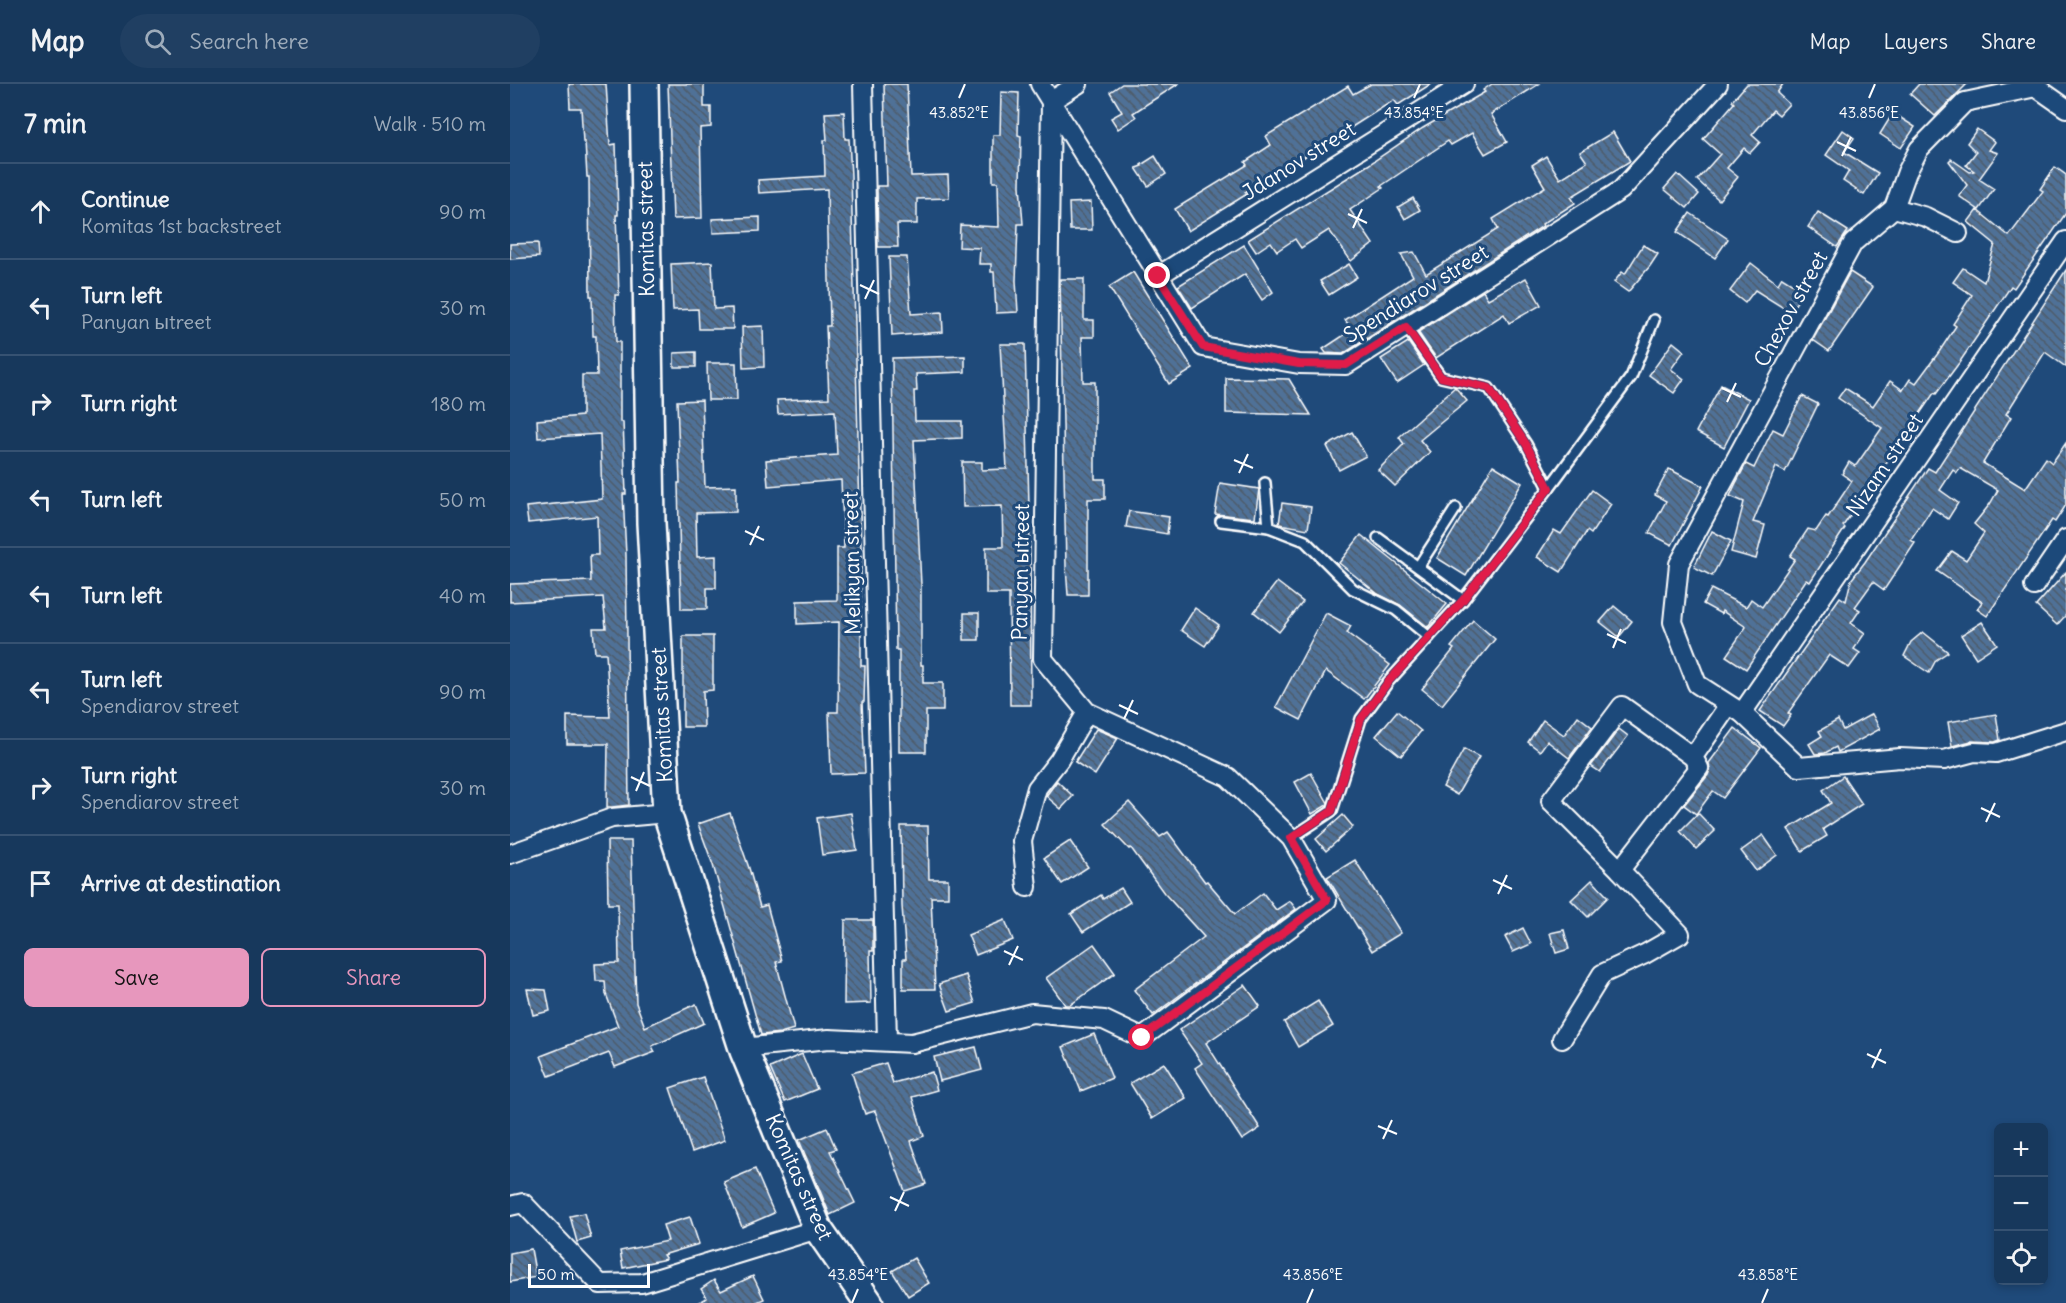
<!DOCTYPE html>
<html lang="en">
<head>
<meta charset="utf-8">
<style>
	:root { --surface:#17385c; --page:#203f62; --text:#f1f3f6; --muted:#9eacbb; --line:#365272; --accent:#e797bd }
	body { margin:0; font-family:Delius,sans-serif; background:var(--page); color:var(--text) }
	.controls { position:absolute; right:18px; bottom:18px; display:grid; overflow:hidden; border-radius:9px; box-shadow:0 3px 9px #0003 }
	.controls button { width:54px; height:54px; display:grid; place-items:center; padding:0; border:0; border-bottom:2px solid var(--line); background:var(--surface); color:var(--text); font:30px sans-serif }
	.scale { position:absolute; left:18px; bottom:15px; width:122px; box-sizing:border-box; padding-left:6px; border:3px solid #fff; border-top:0; font-size:16px; line-height:21px; white-space:nowrap; color:#fff; -webkit-text-stroke:4px #1f4a7a; paint-order:stroke }
	.stop { position:absolute; width:18px; height:18px; margin:-14px; border:4px solid #e11d48; border-radius:50%; background:#fff }
	.stop.end { background:#e11d48; border-color:#fff; box-shadow:0 2px 6px #0008 }
	.list { margin:0; padding:0; list-style:none }
	h2 { display:flex; justify-content:space-between; align-items:center; height:78px; margin:0; padding:0 24px; font-size:26px }
	h2 small { font-size:20px; font-weight:400; color:var(--muted) }
	.list li { display:grid; grid-template-columns:39px 1fr auto; gap:18px; align-items:center; box-sizing:border-box; height:96px; padding:0 24px; border-top:2px solid var(--line) }
	.list b { display:block; font-size:22px; white-space:nowrap }
	.list p { margin:0; font-size:20px; white-space:nowrap; color:var(--muted) }
	.list em { font-size:20px; font-style:normal; color:var(--muted) }
	.actions { display:flex; gap:12px; padding:18px 24px }
	.actions a { flex:1; padding:14px 0; border:2px solid var(--accent); border-radius:9px; text-align:center; font-size:21px; color:var(--accent) }
	.actions .main { background:var(--accent); color:#111 }
	.icon { flex:none; width:33px; height:33px; fill:none; stroke:currentColor; stroke-width:2; stroke-linecap:round; stroke-linejoin:round }
	.map { position:relative; flex:none; width:1556px; height:1219px; overflow:hidden }
	header { display:flex; align-items:center; gap:36px; box-sizing:border-box; height:84px; padding:0 30px; background:var(--surface); border-bottom:2px solid var(--line) }
	header strong { font-size:28px }
	nav { display:flex; gap:33px; margin-inline-start:auto; font-size:21px }
	.search { width:420px; height:54px; background:var(--page); display:flex; align-items:center; gap:15px; box-sizing:border-box; padding:0 21px; border-radius:33px; color:var(--muted); font-size:22px }
	main { display:flex }
	aside { flex:1; background:var(--surface) }
	.map>svg:first-child { display:block }
</style>
</head>
<body>
<header>
<strong>Map</strong>
<div class="search"><svg class="icon" aria-label="search" viewBox="0 0 24 24"><circle cx="10" cy="10" r="6"/><path d="M15 15l6 6"/></svg>Search here</div>
<nav><a>Map</a><a>Layers</a><a>Share</a></nav>
</header>
<main>
<aside>
<h2>7 min<small>Walk · 510 m</small></h2>
<ul class="list">
<li><svg class="icon" aria-label="ahead" viewBox="0 0 24 24"><path d="M12 20V5M6 11l6-6 6 6"/></svg><div><b>Continue</b><p>Komitas 1st backstreet</p></div><em>90 m</em></li>
<li><svg class="icon" aria-label="left" viewBox="0 0 24 24"><path d="M17 20v-9H6M10 6l-5 5 5 5"/></svg><div><b>Turn left</b><p>Panyan ыtreet</p></div><em>30 m</em></li>
<li><svg class="icon" aria-label="right" viewBox="0 0 24 24"><path d="M7 20v-9h11M14 6l5 5-5 5"/></svg><div><b>Turn right</b></div><em>180 m</em></li>
<li><svg class="icon" aria-label="left" viewBox="0 0 24 24"><path d="M17 20v-9H6M10 6l-5 5 5 5"/></svg><div><b>Turn left</b></div><em>50 m</em></li>
<li><svg class="icon" aria-label="left" viewBox="0 0 24 24"><path d="M17 20v-9H6M10 6l-5 5 5 5"/></svg><div><b>Turn left</b></div><em>40 m</em></li>
<li><svg class="icon" aria-label="left" viewBox="0 0 24 24"><path d="M17 20v-9H6M10 6l-5 5 5 5"/></svg><div><b>Turn left</b><p>Spendiarov street</p></div><em>90 m</em></li>
<li><svg class="icon" aria-label="right" viewBox="0 0 24 24"><path d="M7 20v-9h11M14 6l5 5-5 5"/></svg><div><b>Turn right</b><p>Spendiarov street</p></div><em>30 m</em></li>
<li><svg class="icon" aria-label="arrive" viewBox="0 0 24 24"><path d="M6 21V4h12l-3 4 3 4H6"/></svg><div><b>Arrive at destination</b></div></li>
</ul>
<div class="actions"><a class="main">Save</a><a>Share</a></div>
</aside>
<div class="map">
<svg width="1556" height="1219" viewBox="0 0 1556 1219">
	<defs>
		<pattern id="building-back-hatch" width="6" height="6" patternUnits="userSpaceOnUse" patternTransform="scale(1.5)"><rect width="6" height="6" fill="#507197"/><path d="M-1 5l2 2M0 0l6 6M5-1l2 2" fill="none" stroke="#4e5b6a"/></pattern>
	</defs>
	<rect width="100%" height="100%" fill="#1f4a7a"/>
	<filter id="ink" filterUnits="userSpaceOnUse"><feTurbulence type="fractalNoise" baseFrequency=".0167" numOctaves="2"/><feDisplacementMap in="SourceGraphic" scale="12" xChannelSelector="R" yChannelSelector="G"/><feConvolveMatrix kernelMatrix="1 2 1 2 8 2 1 2 1" color-interpolation-filters="sRGB"/></filter>
	<g filter="url(#ink)">
		<!-- building -->
		<g fill="url(#building-back-hatch)" stroke="#fff" stroke-width="1.5">
			<polygon points="59,0 96,0 100,61 106,60 108,131 106,131 109,211 105,211 106,258 110,258 110,338 113,338 116,410 113,410 116,471 119,721 102,723 97,723 98,660 57,660 57,632 100,633 96,569 85,569 83,544 96,544 93,513 0,518 0,500 81,497 80,471 88,471 87,432 18,439 16,423 92,415 90,350 28,354 27,336 72,332 72,291 87,291 86,252 83,252 82,212 80,212 79,93 77,93 75,58 73,58 71,24 60,24"/>
			<polygon points="158,0 194,0 194,23 201,23 201,43 190,44 192,134 163,135"/>
			<polygon points="374,0 397,0 401,92 438,91 439,114 407,115 407,140 387,140 388,163 368,163 367,102 377,102"/>
			<polygon points="612,0 668,0 623,29 626,33 608,45 601,34 612,28 600,8"/>
			<polygon points="861,0 921,0 888,21 884,16 809,64 776,84 775,82 735,108 737,110 678,147 665,125 737,81 735,78 761,61 756,52 838,2 843,10"/>
			<polygon points="982,0 1029,0 981,30 997,58 975,70 962,49 941,61 938,57 871,102 873,104 840,126 863,160 841,177 819,146 791,164 785,155 767,167 761,158 746,168 738,156 858,81 913,44 975,8 973,6"/>
			<polygon points="1237,0 1273,0 1267,9 1279,20 1269,31 1263,26 1242,51 1250,58 1240,69 1234,64 1217,84 1228,93 1209,116 1187,96 1210,70 1193,55 1224,19 1222,17"/>
			<polygon points="1409,0 1457,0 1425,32 1400,10"/>
			<polygon points="491,8 509,9 508,51 511,52 510,102 513,140 508,140 506,197 508,228 486,229 484,188 481,188 481,180 469,180 470,164 449,163 450,141 489,143 488,98 483,98 483,51 490,51"/>
			<polygon points="334,28 335,55 339,55 341,92 351,464 351,582 355,582 354,618 352,618 355,689 321,690 319,628 328,628 329,538 287,540 287,517 327,516 327,464 334,464 331,396 258,402 256,376 327,371 325,327 268,330 267,316 319,314 316,242 320,242 317,105 249,109 248,96 315,92 314,56 317,56 315,29"/>
			<polygon points="1383,29 1405,43 1391,64 1370,50"/>
			<polygon points="1467,45 1485,58 1479,66 1488,69 1469,95 1484,105 1469,126 1449,112 1457,101 1439,77 1441,75 1460,88 1464,87 1456,81 1466,68 1457,59"/>
			<polygon points="1333,46 1344,54 1334,68 1368,89 1354,111 1333,97 1339,87 1316,71"/>
			<polygon points="1103,48 1120,77 1061,113 1065,119 1032,140 1033,142 833,270 816,269 813,265 842,246 835,236 903,192 891,170 904,168 916,190 988,145 983,135 1035,103 1022,81 1036,72 1050,95 1077,78 1070,68"/>
			<polygon points="645,72 656,90 638,102 626,84 632,82 631,81"/>
			<polygon points="1545,83 1556,91 1556,129 1504,204 1501,202 1449,279 1426,310 1424,309 1333,442 1335,444 1300,498 1296,496 1236,585 1216,572 1236,543 1212,527 1211,530 1193,520 1201,505 1236,523 1241,515 1252,523 1285,475 1280,472 1298,445 1306,447 1316,432 1318,433 1342,397 1332,390 1339,378 1345,382 1347,380 1372,344 1328,314 1335,304 1363,322 1380,297 1393,306 1400,295 1406,299 1429,268 1446,242 1443,240 1462,211 1443,198 1453,184 1474,198 1485,160 1458,138 1467,126 1499,152 1533,107 1530,105"/>
			<polygon points="1167,90 1189,110 1177,124 1154,105"/>
			<polygon points="903,114 910,126 895,135 888,123"/>
			<polygon points="581,118 582,146 560,146 559,119"/>
			<polygon points="1308,128 1338,147 1327,163 1298,143"/>
			<polygon points="1180,129 1218,155 1205,174 1167,148"/>
			<polygon points="250,133 250,147 203,149 202,135"/>
			<polygon points="28,159 29,173 0,175 0,160"/>
			<polygon points="734,161 763,208 752,216 735,190 682,224 668,202"/>
			<polygon points="1133,161 1148,170 1140,182 1118,208 1104,198 1112,188 1115,190"/>
			<polygon points="379,173 397,173 401,230 432,228 433,248 382,252"/>
			<polygon points="202,178 204,225 222,224 223,245 189,245 188,225 163,226 161,180"/>
			<polygon points="1241,179 1268,200 1272,193 1294,207 1280,228 1245,206 1235,219 1220,207"/>
			<polygon points="839,180 847,193 819,211 810,197"/>
			<polygon points="1556,186 1556,283 1535,268 1496,330 1501,333 1473,379 1515,405 1536,374 1542,379 1556,359 1556,421 1545,438 1542,436 1477,532 1467,525 1472,518 1427,487 1442,467 1456,476 1474,449 1464,440 1480,420 1488,406 1450,384 1447,389 1443,386 1430,406 1448,419 1438,435 1422,424 1401,456 1405,459 1374,506 1363,498 1345,523 1350,526 1341,539 1355,549 1344,565 1350,569 1339,584 1319,571 1278,629 1281,631 1273,642 1250,627 1330,513 1336,517 1341,496 1355,478 1418,384 1425,388"/>
			<polygon points="623,188 683,285 659,300 599,203"/>
			<polygon points="1340,188 1363,203 1319,267 1303,256"/>
			<polygon points="1016,194 1031,221 999,239 994,230 926,274 908,248 973,207 978,215"/>
			<polygon points="550,195 574,195 574,236 584,236 584,253 572,253 573,298 585,298 585,395 595,395 595,415 578,415 578,511 558,511 556,483"/>
			<polygon points="253,242 254,283 233,284 232,243"/>
			<polygon points="898,258 914,281 887,299 871,275"/>
			<polygon points="1163,258 1174,267 1161,285 1174,295 1164,309 1139,291"/>
			<polygon points="490,260 515,260 520,463 521,621 500,621 499,510 476,510 476,463 493,463 492,422 453,423 452,378 472,378 472,386 497,385"/>
			<polygon points="186,268 186,283 164,283 164,269"/>
			<polygon points="455,272 455,288 406,290 407,307 404,307 405,337 452,337 452,354 404,356 411,501 411,581 413,581 413,599 433,599 433,627 416,627 416,668 389,668 389,566 386,566 382,274"/>
			<polygon points="197,279 226,279 227,316 198,316"/>
			<polygon points="716,294 779,295 801,331 716,329"/>
			<polygon points="1211,301 1239,315 1214,363 1186,348"/>
			<polygon points="945,303 957,317 910,356 920,368 885,402 868,386 894,360 889,353"/>
			<polygon points="1292,312 1308,320 1275,388 1266,383 1243,438 1255,441 1246,475 1221,468 1234,418 1220,412 1225,401 1236,380 1244,384 1263,345 1273,350"/>
			<polygon points="192,316 195,403 226,402 226,428 186,429 187,473 206,472 206,504 197,504 197,525 171,525 168,399 170,399 167,317"/>
			<polygon points="842,348 856,372 829,386 817,362"/>
			<polygon points="983,381 1012,399 956,492 927,474"/>
			<polygon points="1159,385 1193,402 1162,461 1139,449 1156,417 1145,411"/>
			<polygon points="710,399 749,405 745,434 705,430"/>
			<polygon points="1082,406 1101,420 1081,450 1077,447 1051,488 1027,473 1044,446 1051,450"/>
			<polygon points="772,419 801,423 798,445 769,440"/>
			<polygon points="619,427 659,433 657,450 616,443"/>
			<polygon points="1202,447 1221,457 1202,492 1184,483"/>
			<polygon points="851,451 937,520 918,543 890,521 868,510 829,479"/>
			<polygon points="1556,488 1556,531 1547,541 1526,522"/>
			<polygon points="767,498 793,518 769,548 744,528"/>
			<polygon points="1104,522 1122,537 1109,553 1090,538"/>
			<polygon points="685,524 709,541 695,562 671,546"/>
			<rect x="454" y="529" width="15" height="27"/>
			<polygon points="816,529 841,542 837,549 880,581 854,615 816,587 791,636 766,623"/>
			<polygon points="963,536 985,555 932,621 912,605 944,565 941,563"/>
			<polygon points="1472,538 1487,560 1466,574 1451,551"/>
			<polygon points="1413,548 1438,568 1426,576 1419,589 1394,572 1401,558"/>
			<polygon points="173,552 203,552 203,606 193,607 194,643 173,643"/>
			<polygon points="887,627 911,647 891,672 866,652"/>
			<polygon points="1362,630 1370,645 1328,668 1326,663 1315,669 1305,670 1299,660 1312,652 1309,647 1328,636 1333,646"/>
			<polygon points="1486,630 1490,656 1485,658 1461,657 1442,662 1438,638"/>
			<polygon points="1068,632 1082,643 1059,674 1037,657 1030,667 1018,658 1033,636 1054,651"/>
			<polygon points="1225,644 1251,664 1213,714 1203,707 1186,730 1174,721 1198,691 1200,686 1199,679"/>
			<polygon points="586,645 608,654 585,691 565,678"/>
			<polygon points="1109,645 1118,652 1090,688 1081,682"/>
			<polygon points="954,665 969,673 947,711 933,703"/>
			<polygon points="801,689 818,719 817,721 802,730 785,698"/>
			<polygon points="1333,692 1352,720 1313,745 1317,752 1292,767 1278,745 1321,719 1313,706"/>
			<polygon points="547,697 563,712 551,725 536,712"/>
			<polygon points="619,718 650,753 658,748 695,798 697,797 725,830 753,809 766,826 780,817 786,825 643,931 624,906 694,853 654,809 621,764 619,765 595,740"/>
			<polygon points="220,729 239,784 250,823 257,821 272,877 266,878 284,945 270,949 251,951 203,781 188,740"/>
			<polygon points="341,729 347,766 312,771 307,734"/>
			<polygon points="1188,729 1205,747 1186,765 1170,747"/>
			<polygon points="833,731 843,743 816,767 806,755"/>
			<polygon points="391,742 418,742 419,795 438,795 438,813 421,813 425,905 393,905 393,875 396,875 392,822"/>
			<polygon points="1253,751 1267,771 1246,787 1231,767"/>
			<polygon points="97,757 121,757 126,919 135,943 186,920 194,939 142,962 145,968 105,983 99,969 39,992 31,972 108,942 96,910 95,897 86,897 85,880 109,879 108,820 98,820"/>
			<polygon points="560,757 578,783 552,800 534,774"/>
			<polygon points="845,776 891,849 862,867 817,793"/>
			<polygon points="1082,796 1098,813 1078,833 1061,816"/>
			<polygon points="611,804 620,818 573,848 561,830 591,811 593,815"/>
			<polygon points="335,836 363,836 363,867 360,867 361,919 334,920"/>
			<polygon points="495,836 503,856 466,871 458,851"/>
			<polygon points="1013,844 1021,860 1003,868 995,853"/>
			<polygon points="1054,846 1059,865 1046,869 1040,849"/>
			<polygon points="584,860 605,889 560,921 555,921 536,894"/>
			<polygon points="456,891 465,919 439,927 429,900"/>
			<polygon points="735,901 750,922 696,959 750,1044 732,1056 685,984 692,979 669,946"/>
			<polygon points="17,905 36,906 40,927 23,931"/>
			<polygon points="808,917 823,942 788,963 774,938"/>
			<polygon points="584,950 602,994 571,1007 553,963"/>
			<polygon points="466,963 472,986 430,997 424,973"/>
			<polygon points="292,970 307,1005 275,1018 260,984"/>
			<polygon points="376,979 383,999 422,988 427,1006 402,1013 414,1052 401,1057 416,1100 395,1107 365,1027 355,1030 342,989"/>
			<polygon points="654,979 676,1014 642,1035 620,999"/>
			<polygon points="193,993 215,1056 182,1068 160,1004"/>
			<polygon points="317,1044 326,1065 320,1067 345,1119 320,1131 289,1056"/>
			<polygon points="245,1085 264,1129 232,1143 214,1098"/>
			<polygon points="74,1129 81,1154 67,1158 60,1132"/>
			<polygon points="180,1133 189,1160 153,1171 156,1175 113,1184 110,1167 158,1157 153,1141"/>
			<polygon points="21,1165 26,1193 0,1198 0,1169"/>
			<polygon points="404,1174 419,1199 398,1212 382,1187"/>
			<polygon points="243,1192 254,1215 245,1219 188,1219 197,1214 191,1205 204,1196 211,1207"/>
		</g>
		<g fill="none" stroke-linecap="round" stroke-linejoin="round">
			<!-- service casing -->
			<g stroke="#fff" stroke-width="14">
				<g id="service">
					<polyline points="896,243 931,293 979,304 1016,360 1039,404"/>
					<polyline points="755,399 759,443"/>
					<polyline points="711,437 759,443 795,457 843,505 886,526 919,553"/>
					<polyline points="868,454 953,516"/>
					<polyline points="908,483 946,424"/>
					<polyline points="781,754 822,727 851,635 878,598 953,516 1039,404 1121,293 1144,236"/>
				</g>
			</g>
			<!-- minor casing -->
			<g stroke="#fff" stroke-width="22">
				<g id="minor">
					<polyline points="353,0 377,957"/>
					<polyline points="530,0 693,263 789,280 836,281 1111,106 1208,0"/>
					<polyline points="1526,3 1455,18 1409,65 1397,88 1384,124 1343,159 1169,480 1163,538 1187,600 1232,629 1289,683 1390,674 1434,676 1464,668 1486,669 1556,647"/>
					<polyline points="1526,3 1556,24"/>
					<polyline points="1384,124 1416,133 1448,149"/>
					<polyline points="648,192 954,0"/>
					<polyline points="1524,502 1556,455"/>
					<polyline points="1232,629 1556,157"/>
					<polyline points="1183,673 1112,622 1041,717 1110,786 1189,684 1183,673 1218,622"/>
					<polyline points="0,770 102,734 157,729"/>
					<polyline points="517,803 512,757 527,704 549,676 577,628"/>
					<polyline points="1052,955 1092,890 1135,870 1170,850 1110,786"/>
					<polyline points="233,964 319,955 402,959 522,929 594,936 632,954 817,816 781,754 718,693 577,628 533,575 541,17 568,0"/>
					<polyline points="0,1122 13,1119 90,1200 132,1199 308,1145"/>
				</g>
			</g>
			<!-- secondary casing -->
			<g stroke="#fff" stroke-width="32">
				<polyline id="secondary" points="134,0 141,439 157,729 234,967 308,1145 359,1219"/>
			</g>
			<!-- service -->
			<use href="#service" stroke="#1f4a7a" stroke-width="9"/>
			<!-- minor -->
			<use href="#minor" stroke="#1f4a7a" stroke-width="18"/>
			<!-- secondary -->
			<use href="#secondary" stroke="#1f4a7a" stroke-width="27"/>
		</g>
	</g>
	<g fill="none" stroke-linecap="round" stroke-linejoin="round" filter="url(#ink)">
		<!-- route -->
		<polyline stroke="#e11d48" stroke-width="8" points="632,954 817,816 781,754 822,727 851,635 878,598 953,516 1039,404 1016,360 979,304 931,293 896,243 836,281 789,280 693,263 648,192"/>
	</g>
	<!-- ticks -->
	<path fill="none" stroke="#fff" stroke-width="2" d="M449,14L455,0M904,14L910,0M1359,14L1365,0M1327,58L1346,67M1332,72L1341,53M838,130L857,139M843,144L852,125M350,201L369,210M355,215L364,196M1212,304L1231,313M1217,318L1226,299M724,376L743,384M729,389L738,370M235,447L254,456M240,461L249,442M1097,550L1116,559M1103,564L1111,545M609,621L628,630M614,635L623,616M121,693L140,702M126,707L134,688M1471,724L1490,733M1476,738L1485,719M983,796L1002,805M988,810L997,791M494,867L513,876M499,881L508,862M1357,970L1376,979M1362,984L1371,965M868,1042L887,1050M873,1055L882,1036M380,1113L399,1122M385,1127L394,1108M342,1219L348,1205M797,1219L803,1205M1252,1219L1258,1205"/>
	<g text-anchor="middle" stroke-width="6" stroke-linejoin="round" paint-order="stroke">
		<!-- street labels -->
		<g font-size="21" fill="#fff" stroke="#1f4a7a">
			<text transform="translate(789 77) rotate(-32)" y="7">Jdanov street</text>
			<text transform="translate(136 145) rotate(-91)" y="7">Komitas street</text>
			<text transform="translate(906 210) rotate(-32)" y="7">Spendiarov street</text>
			<text transform="translate(1281 225) rotate(-61)" y="7">Chexov street</text>
			<text transform="translate(1375 381) rotate(-56)" y="7">Nizam street</text>
			<text transform="translate(342 479) rotate(-91)" y="7">Melikyan street</text>
			<text transform="translate(511 488) rotate(-89)" y="7">Panyan ыtreet</text>
			<text transform="translate(152 631) rotate(-93)" y="7">Komitas street</text>
			<text transform="translate(289 1093) rotate(66)" y="7">Komitas street</text>
		</g>
	</g>
	<g font-size="15" text-anchor="middle" fill="#fff" stroke="#1f4a7a" stroke-width="6" stroke-linejoin="round" paint-order="stroke">
		<text x="449" y="34">43.852°E</text>
		<text x="904" y="34">43.854°E</text>
		<text x="1359" y="34">43.856°E</text>
		<text x="348" y="1196">43.854°E</text>
		<text x="803" y="1196">43.856°E</text>
		<text x="1258" y="1196">43.858°E</text>
	</g>
</svg>
<div class="controls">
<button>+</button>
<button>−</button>
<button><svg class="icon" aria-label="locate" viewBox="0 0 24 24"><circle cx="12" cy="12" r="6"/><path d="M12 2v4M12 18v4M2 12h4M18 12h4"/></svg></button>
</div>
<div class="scale">50 m</div>
<div class="stop" style="left:632px;top:954px"></div>
<div class="stop end" style="left:648px;top:192px"></div>
</div>
</main>
</body>
</html>
